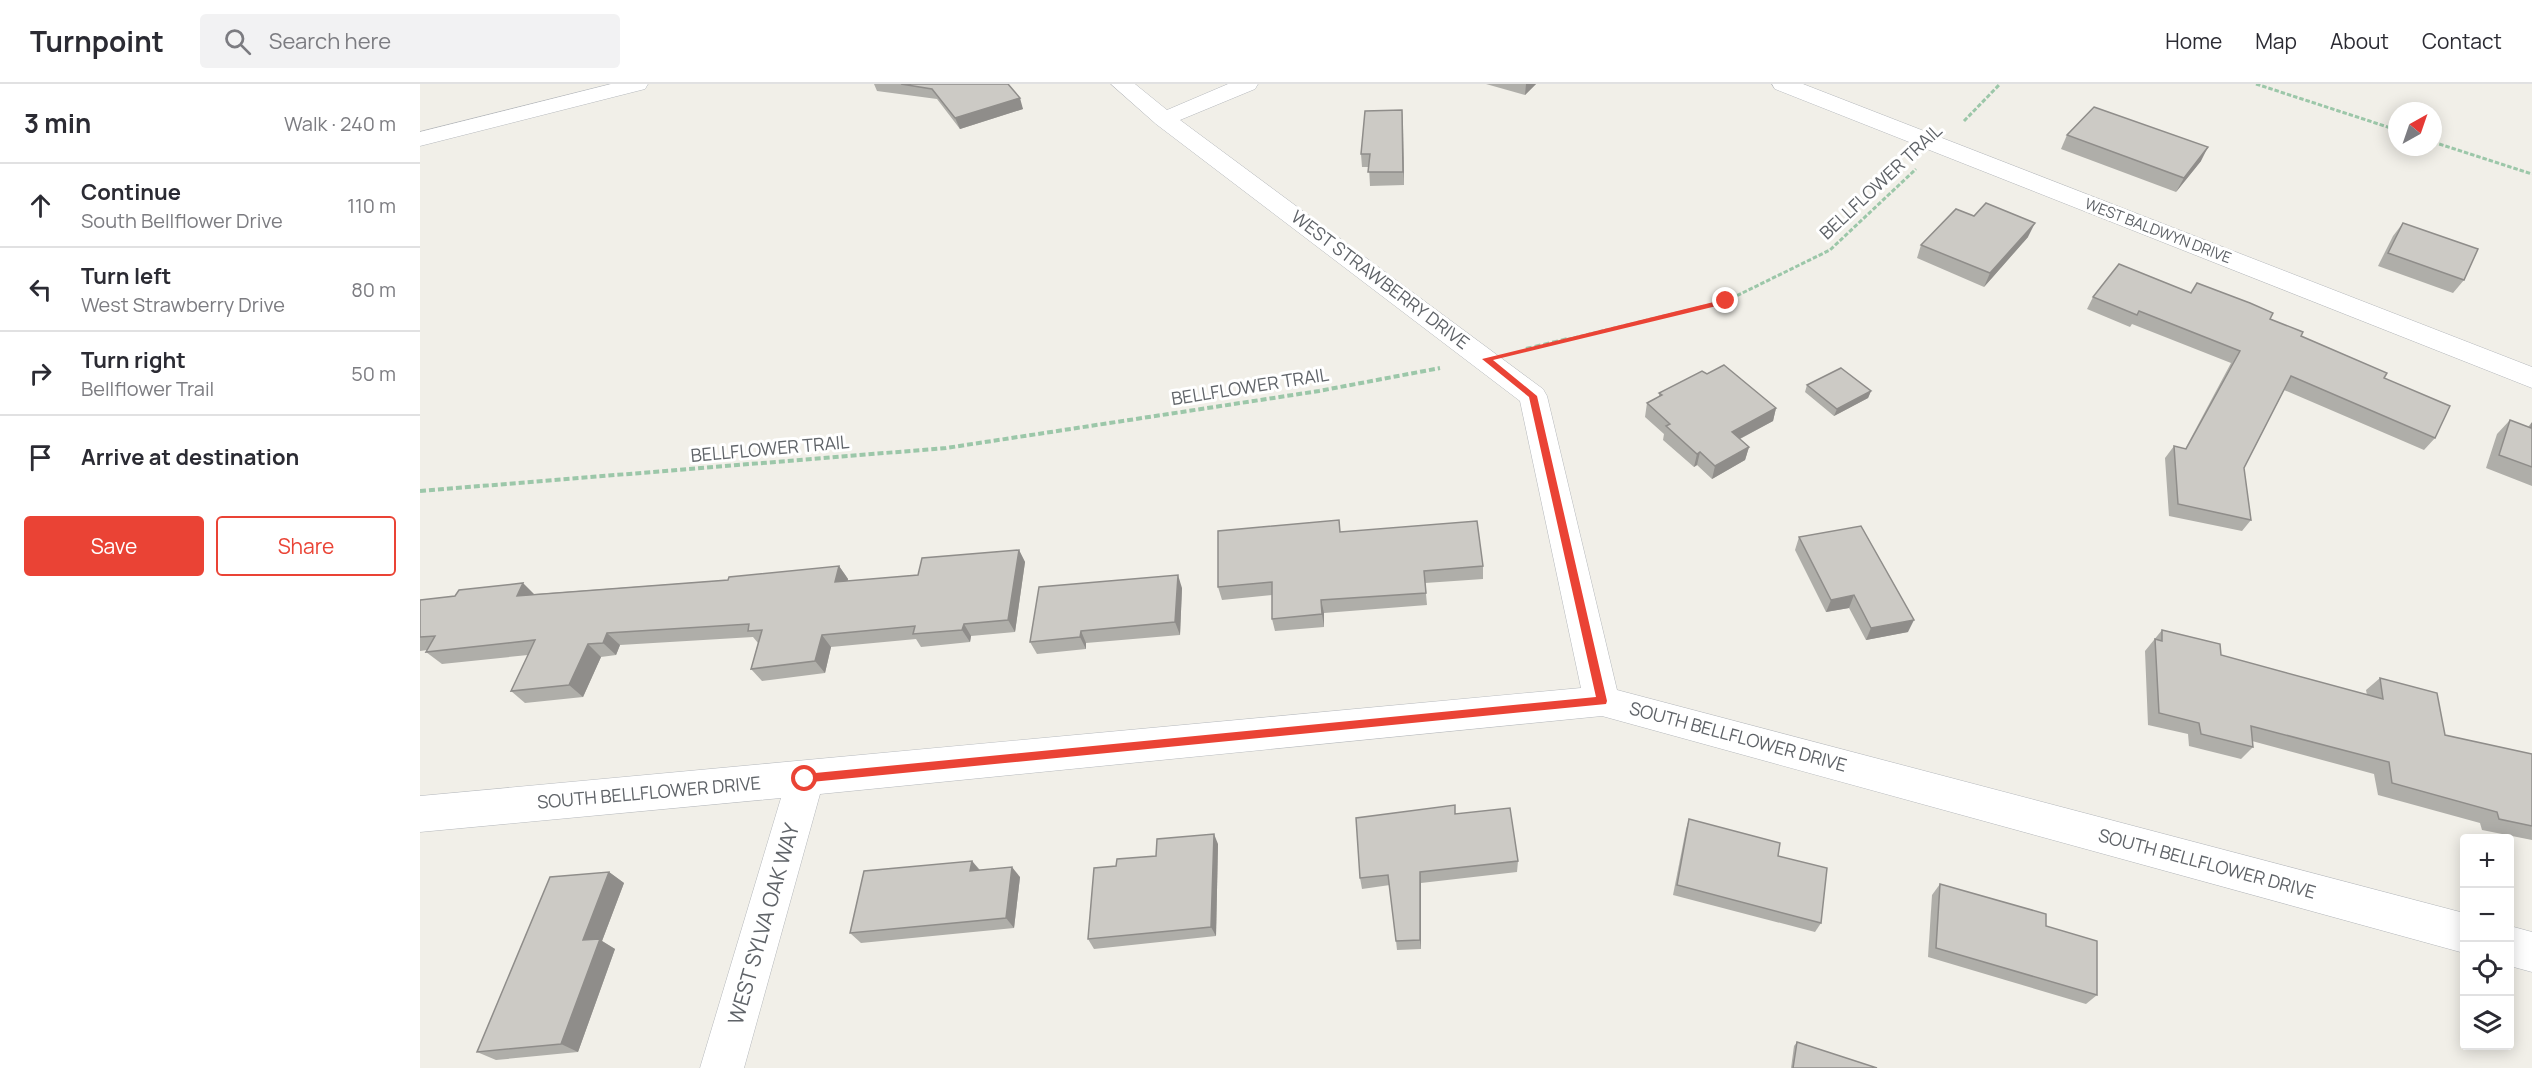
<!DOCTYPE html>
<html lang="en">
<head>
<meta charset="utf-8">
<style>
	:root { --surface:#fff; --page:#f2f2f3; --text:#2b2b33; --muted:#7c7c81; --line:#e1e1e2; --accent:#ea4335 }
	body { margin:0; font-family:Manrope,sans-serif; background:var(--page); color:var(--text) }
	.controls { position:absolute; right:18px; bottom:18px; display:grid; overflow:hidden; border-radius:6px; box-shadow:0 3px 15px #0003 }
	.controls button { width:54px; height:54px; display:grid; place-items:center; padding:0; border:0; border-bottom:2px solid var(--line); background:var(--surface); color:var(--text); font:30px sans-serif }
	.compass { position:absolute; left:1968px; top:18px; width:54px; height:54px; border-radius:50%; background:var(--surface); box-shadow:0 3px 15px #0003; rotate:40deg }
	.stop { position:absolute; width:18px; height:18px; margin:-14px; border:4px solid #ea4335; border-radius:50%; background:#fff }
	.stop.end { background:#ea4335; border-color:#fff; box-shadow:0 2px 6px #0008 }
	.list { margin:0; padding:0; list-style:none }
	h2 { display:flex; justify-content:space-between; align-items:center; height:78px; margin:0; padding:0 24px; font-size:26px }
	h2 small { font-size:20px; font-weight:400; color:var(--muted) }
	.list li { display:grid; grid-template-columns:39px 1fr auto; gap:18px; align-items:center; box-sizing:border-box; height:84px; padding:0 24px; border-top:2px solid var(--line) }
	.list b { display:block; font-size:22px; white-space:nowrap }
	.list p { margin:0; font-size:20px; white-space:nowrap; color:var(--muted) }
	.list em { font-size:20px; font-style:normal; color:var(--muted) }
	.actions { display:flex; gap:12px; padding:18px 24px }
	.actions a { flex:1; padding:14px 0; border:2px solid var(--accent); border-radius:6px; text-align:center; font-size:21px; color:var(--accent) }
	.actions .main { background:var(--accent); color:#fff }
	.icon { flex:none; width:33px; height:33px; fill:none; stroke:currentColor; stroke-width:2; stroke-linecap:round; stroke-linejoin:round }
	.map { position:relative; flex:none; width:2112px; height:984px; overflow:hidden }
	header { display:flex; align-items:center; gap:36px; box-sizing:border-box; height:84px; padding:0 30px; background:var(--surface); border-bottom:2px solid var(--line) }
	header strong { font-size:28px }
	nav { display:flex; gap:33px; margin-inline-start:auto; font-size:21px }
	.search { width:420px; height:54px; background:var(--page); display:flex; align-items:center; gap:15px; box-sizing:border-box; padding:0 21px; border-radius:6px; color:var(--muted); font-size:22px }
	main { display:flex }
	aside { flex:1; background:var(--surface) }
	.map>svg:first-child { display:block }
</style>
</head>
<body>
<header>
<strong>Turnpoint</strong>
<div class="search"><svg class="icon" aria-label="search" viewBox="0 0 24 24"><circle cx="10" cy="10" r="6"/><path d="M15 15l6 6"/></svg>Search here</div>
<nav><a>Home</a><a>Map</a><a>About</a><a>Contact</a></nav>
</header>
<main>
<aside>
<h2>3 min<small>Walk · 240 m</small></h2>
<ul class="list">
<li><svg class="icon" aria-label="ahead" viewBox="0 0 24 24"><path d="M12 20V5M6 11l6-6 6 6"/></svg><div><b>Continue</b><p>South Bellflower Drive</p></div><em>110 m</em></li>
<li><svg class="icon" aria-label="left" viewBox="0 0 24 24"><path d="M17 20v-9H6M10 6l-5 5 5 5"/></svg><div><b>Turn left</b><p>West Strawberry Drive</p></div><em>80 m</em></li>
<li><svg class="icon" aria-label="right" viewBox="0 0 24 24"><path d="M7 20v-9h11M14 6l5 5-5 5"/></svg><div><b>Turn right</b><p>Bellflower Trail</p></div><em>50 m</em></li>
<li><svg class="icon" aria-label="arrive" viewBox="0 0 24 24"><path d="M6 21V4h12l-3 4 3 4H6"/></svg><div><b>Arrive at destination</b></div></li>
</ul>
<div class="actions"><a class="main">Save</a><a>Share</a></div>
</aside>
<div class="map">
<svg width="2112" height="984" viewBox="0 0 2112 984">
	<rect width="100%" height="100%" fill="#f1efe8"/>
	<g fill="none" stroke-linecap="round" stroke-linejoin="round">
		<!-- minor casing -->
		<g stroke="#b5b8bc" stroke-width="1">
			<g id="minor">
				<polygon points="191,0 228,0 225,5 0,62 0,48"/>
				<polygon points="691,0 715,0 747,26 808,0 838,0 835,5 760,36 1123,305 1127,312 1197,606 2044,829 2044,869 1182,632 400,710 324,984 280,984 361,714 0,748 0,712 1161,604 1100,317 736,40"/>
				<polygon points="1352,0 1383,0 2112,283 2112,304 1355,5"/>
				<polygon points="2090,842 2112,848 2112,888 2090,882"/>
			</g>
		</g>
		<!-- path-far1 -->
		<g stroke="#9cc7a9" stroke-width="3" stroke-dasharray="4.5 2" stroke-linecap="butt">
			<polyline points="1836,0 1977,46"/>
			<polyline points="1544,37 1580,0"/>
			<polyline points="2013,58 2112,90"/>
			<polyline points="1141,257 1306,217 1410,166 1496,85"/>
		</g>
		<!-- path -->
		<g stroke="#9cc7a9" stroke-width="4" stroke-dasharray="6 3" stroke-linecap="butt">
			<polyline points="1106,265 1148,255"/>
			<polyline points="0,407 526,364 899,307 1020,284"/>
		</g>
		<!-- minor -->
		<use href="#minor" fill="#fff" fill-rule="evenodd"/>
	</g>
	<!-- wall -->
	<g fill="#afaea9">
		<polygon points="454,0 588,0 603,25 540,45 517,15 457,7"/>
		<polygon points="1066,0 1116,0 1105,11"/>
		<polygon points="982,26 984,101 950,102 949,83 942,83 941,70"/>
		<polygon points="1647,51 1781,77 1756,108 1641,65"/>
		<polygon points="1554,132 1608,153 1564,203 1497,174 1501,161"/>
		<polygon points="1983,139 2044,196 2033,209 1958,182 1973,152"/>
		<polygon points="1771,209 1850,235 1881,252 1964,294 2015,354 2004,366 1864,306 1824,384 1831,436 1822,447 1749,432 1745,374 1754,362 1765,365 1811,279 1712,240 1710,243 1667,225 1673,213"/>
		<polygon points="1287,290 1356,324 1353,337 1320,355 1329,363 1325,376 1292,395 1277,381 1274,383 1243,356 1244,350 1225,333 1227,319 1239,313 1239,309"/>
		<polygon points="1387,301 1451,307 1448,314 1414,332 1385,308"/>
		<polygon points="2090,336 2108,343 2112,338 2112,402 2066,384 2077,350"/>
		<polygon points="921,448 1063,482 1063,495 1005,499 1007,521 904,529 904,543 855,547 852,535 852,511 802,516 798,503"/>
		<polygon points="1379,453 1488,548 1446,556 1429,524 1406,528 1375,466"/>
		<polygon points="599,466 605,478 595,548 551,552 550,558 501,563 496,555 411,563 405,589 342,597 331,585 338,559 333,553 200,561 196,571 181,573 163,613 105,619 91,607 108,571 22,580 6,568 7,566 0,567 0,516 35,512 115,510 308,496 419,482 428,495 428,497 498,491"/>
		<polygon points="762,504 760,551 666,559 666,565 617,570 610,558"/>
		<polygon points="1742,546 1801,571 1947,611 1946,606 1960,594 2025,651 2112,670 2112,756 2062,746 2060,739 1958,711 1954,690 1832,657 1833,663 1821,675 1769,662 1768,650 1728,641 1725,567"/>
		<polygon points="1035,730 1098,777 1097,788 1001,799 1001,865 977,866 970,801 942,805 940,794"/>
		<polygon points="1269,735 1401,839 1395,848 1253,811 1266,745"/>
		<polygon points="798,760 796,852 674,865 668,855 696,782 736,772"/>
		<polygon points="552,777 560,786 600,793 594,844 441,859 430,849"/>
		<polygon points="189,788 204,799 182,857 195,865 158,968 76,976 57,968"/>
		<polygon points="1520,800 1626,842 1677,911 1666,920 1508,873 1512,811"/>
		<polygon points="1377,958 1457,984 1371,984 1374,962"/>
	</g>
	<!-- shaded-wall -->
	<g fill="#8f8d8a">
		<polygon points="1106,0 1116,0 1105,11"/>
		<polygon points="600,14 603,25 540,45 535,34"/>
		<polygon points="982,26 983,40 984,101 983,88"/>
		<polygon points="1788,63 1781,77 1756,108 1764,94"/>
		<polygon points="1615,139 1608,153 1564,203 1570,189"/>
		<polygon points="1451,307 1448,314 1414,332 1417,325"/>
		<polygon points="1356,324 1353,337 1308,361 1312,348"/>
		<polygon points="1329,363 1325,376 1292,395 1295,382"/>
		<polygon points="1280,368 1277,381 1274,383 1277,370"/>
		<polygon points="599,466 605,478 595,548 588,536"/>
		<polygon points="419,482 428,495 424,511 415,498"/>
		<polygon points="758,491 762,504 760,551 755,538"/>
		<polygon points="103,499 116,512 97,512"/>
		<polygon points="1434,511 1429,524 1406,528 1411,516"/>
		<polygon points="901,516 904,529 904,543 902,530"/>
		<polygon points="1494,536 1488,548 1446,556 1451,544"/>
		<polygon points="544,540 551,552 550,558 542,546"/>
		<polygon points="661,547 666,559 666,565 660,553"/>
		<polygon points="187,549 200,561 196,571 183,559"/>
		<polygon points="402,551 411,563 405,589 395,577"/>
		<polygon points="168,560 181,573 163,613 149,601"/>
		<polygon points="794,750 798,760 796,852 791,843"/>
		<polygon points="552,777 560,787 550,787"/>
		<polygon points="592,783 600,793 594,844 586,834"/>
		<polygon points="189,788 204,799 182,857 195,865 158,968 141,960 163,856"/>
		<polygon points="1000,788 1001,799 1001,865 1000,856"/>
	</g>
	<!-- building -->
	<g fill="#cccac5" stroke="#8f8d8a" stroke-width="1.5">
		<polygon points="481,0 588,0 600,14 535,34 512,5"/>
		<polygon points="1674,23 1788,63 1764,94 1647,51"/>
		<polygon points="982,26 983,88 948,88 950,70 941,70 945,27"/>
		<polygon points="1566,119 1615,139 1570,189 1501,161 1536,125 1554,132"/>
		<polygon points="1983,139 2058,165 2044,196 1968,169"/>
		<polygon points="1699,180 1771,209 1777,199 1830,219 1853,229 1850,235 1883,248 1881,252 1967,289 1964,294 2030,322 2015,354 1871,292 1824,384 1831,436 1758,420 1754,362 1766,365 1820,267 1719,227 1717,231 1673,213"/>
		<polygon points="1304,281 1356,324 1312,348 1329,363 1295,382 1280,368 1277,370 1246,342 1250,340 1227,319 1242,311 1239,309 1282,287 1287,290"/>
		<polygon points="1421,284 1451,307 1417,325 1387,301"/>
		<polygon points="2090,336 2111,344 2112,339 2112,383 2079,371"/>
		<polygon points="919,436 920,448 1057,437 1063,482 1004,487 1006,509 901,516 902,530 852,535 852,498 798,503 798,447"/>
		<polygon points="1441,442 1494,536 1451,544 1434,511 1411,516 1379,453"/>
		<polygon points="599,466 588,536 544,540 542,546 493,550 495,542 402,551 395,577 331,585 342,546 328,547 329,540 187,549 183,559 168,560 149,601 91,607 115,556 6,568 15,552 0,553 0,516 35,512 39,506 103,499 97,512 308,496 309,493 419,482 415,498 498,491 502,474"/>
		<polygon points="758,491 755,538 661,547 660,553 610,558 619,503"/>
		<polygon points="1742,546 1800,560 1801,571 1963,615 1960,594 2017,609 2025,651 2112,670 2112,742 2079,735 2077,728 1972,699 1969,678 1831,642 1833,663 1781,650 1779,639 1739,629 1735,555 1742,557"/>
		<polygon points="1035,721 1035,730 1090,724 1098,777 1000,788 1000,856 976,857 968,791 940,794 936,734"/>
		<polygon points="1269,735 1360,759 1358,772 1407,784 1401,839 1257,801"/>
		<polygon points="794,750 791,843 668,855 674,784 696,782 697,775 736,772 737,755"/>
		<polygon points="552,777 550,787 592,783 586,834 430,849 444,787"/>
		<polygon points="189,788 163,856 180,855 141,960 57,968 130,793"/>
		<polygon points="1520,800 1626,830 1626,842 1677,857 1677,911 1516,864"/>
		<polygon points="1377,958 1457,984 1373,984"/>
	</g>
	<!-- route -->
	<polygon fill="#ea4335" points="1306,215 1309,219 1073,276 1117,312 1187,617 1186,620 381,699 380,695 385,690 1176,613 1109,313 1062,275"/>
	<g text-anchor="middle" stroke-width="6" stroke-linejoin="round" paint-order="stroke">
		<!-- far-street labels -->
		<g font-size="15" fill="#5f6368" stroke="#fff">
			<text transform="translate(1738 147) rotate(21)" y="5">WEST BALDWYN DRIVE</text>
		</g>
		<!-- street labels -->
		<g font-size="18" fill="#5f6368" stroke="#fff">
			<text transform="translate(1461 98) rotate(-43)" y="6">BELLFLOWER TRAIL</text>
			<text transform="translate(960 196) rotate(37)" y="6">WEST STRAWBERRY DRIVE</text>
			<text transform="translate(830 303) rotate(-9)" y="6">BELLFLOWER TRAIL</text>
			<text transform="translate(350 365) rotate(-5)" y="6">BELLFLOWER TRAIL</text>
			<text transform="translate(1318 653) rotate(15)" y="6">SOUTH BELLFLOWER DRIVE</text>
			<text transform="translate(229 709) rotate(-5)" y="6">SOUTH BELLFLOWER DRIVE</text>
			<text transform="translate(1787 780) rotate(15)" y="6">SOUTH BELLFLOWER DRIVE</text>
		</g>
		<!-- near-street labels -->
		<g font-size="21" fill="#5f6368" stroke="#fff">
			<text transform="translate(344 840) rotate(-74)" y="7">WEST SYLVA OAK WAY</text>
		</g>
	</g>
</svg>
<div class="controls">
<button>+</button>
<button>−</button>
<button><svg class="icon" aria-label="locate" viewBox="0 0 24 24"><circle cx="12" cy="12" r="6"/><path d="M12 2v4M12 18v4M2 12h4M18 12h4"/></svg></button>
<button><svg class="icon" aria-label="layers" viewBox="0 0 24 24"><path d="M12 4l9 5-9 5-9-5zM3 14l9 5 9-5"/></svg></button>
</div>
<svg class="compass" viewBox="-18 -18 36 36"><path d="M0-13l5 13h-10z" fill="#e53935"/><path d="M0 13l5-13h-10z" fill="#7c7c81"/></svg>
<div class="stop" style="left:385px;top:695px"></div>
<div class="stop end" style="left:1306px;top:217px"></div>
</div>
</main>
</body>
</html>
